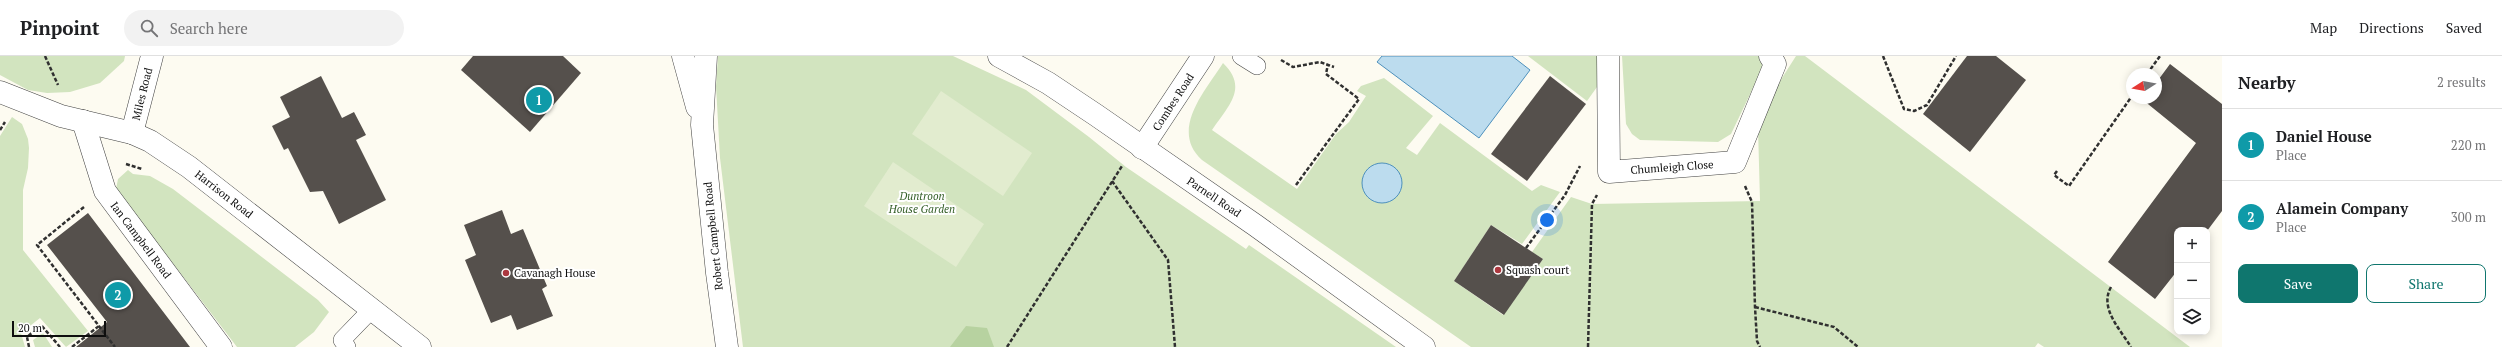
<!DOCTYPE html>
<html lang="en">
<head>
<meta charset="utf-8">
<style>
	:root { --surface:#fff; --page:#f2f2f2; --text:#202124; --muted:#757577; --line:#e0e0e0; --accent:#0f766e }
	body { margin:0; font-family:"PT Serif",serif; background:var(--page); color:var(--text) }
	.controls { position:absolute; right:12px; bottom:12px; display:grid; overflow:hidden; border-radius:8px; box-shadow:0 2px 10px #0003 }
	.controls button { width:36px; height:36px; display:grid; place-items:center; padding:0; border:0; border-bottom:1px solid var(--line); background:var(--surface); color:var(--text); font:20px sans-serif }
	.compass { position:absolute; left:2126px; top:12px; width:36px; height:36px; border-radius:50%; background:var(--surface); box-shadow:0 2px 10px #0003; rotate:259deg }
	.scale { position:absolute; left:12px; bottom:10px; width:94px; box-sizing:border-box; padding-left:4px; border:2px solid #0e0e0e; border-top:0; font-size:11px; line-height:14px; white-space:nowrap; color:#0e0e0e; -webkit-text-stroke:3px #fff; paint-order:stroke }
	.you { position:absolute; left:1547px; top:164px; width:14px; height:14px; margin:-10px; border:3px solid #fff; border-radius:50%; background:#1a73e8; box-shadow:0 0 0 6px #1a73e833 }
	.badge { display:grid; place-items:center; width:26px; height:26px; border-radius:50%; background:var(--accent); color:#fff; font-size:13px; font-weight:700 }
	.pin { position:absolute; translate:-50% -50%; border:2px solid #fff; box-shadow:0 1px 4px #0006 }
	.list { margin:0; padding:0; list-style:none }
	h2 { display:flex; justify-content:space-between; align-items:center; height:52px; margin:0; padding:0 16px; font-size:17px }
	h2 small { font-size:13px; font-weight:400; color:var(--muted) }
	.list li { display:grid; grid-template-columns:26px 1fr auto; gap:12px; align-items:center; box-sizing:border-box; height:72px; padding:0 16px; border-top:1px solid var(--line) }
	.list b { display:block; font-size:15px; white-space:nowrap }
	.list p { margin:0; font-size:13px; white-space:nowrap; color:var(--muted) }
	.list em { font-size:13px; font-style:normal; color:var(--muted) }
	.actions { display:flex; gap:8px; padding:12px 16px }
	.actions a { flex:1; padding:9px 0; border:1px solid var(--accent); border-radius:8px; text-align:center; font-size:14px; color:var(--accent) }
	.actions .main { background:var(--accent); color:#fff }
	.icon { flex:none; width:22px; height:22px; fill:none; stroke:currentColor; stroke-width:2; stroke-linecap:round; stroke-linejoin:round }
	.map { position:relative; flex:none; width:2222px; height:291px; overflow:hidden }
	header { display:flex; align-items:center; gap:24px; box-sizing:border-box; height:56px; padding:0 20px; background:var(--surface); border-bottom:1px solid var(--line) }
	header strong { font-size:19px }
	nav { display:flex; gap:22px; margin-inline-start:auto; font-size:14px }
	.search { width:280px; height:36px; background:var(--page); display:flex; align-items:center; gap:10px; box-sizing:border-box; padding:0 14px; border-radius:22px; color:var(--muted); font-size:15px }
	main { display:flex }
	aside { flex:1; background:var(--surface) }
	.map>svg:first-child { display:block }
</style>
</head>
<body>
<header>
<strong>Pinpoint</strong>
<div class="search"><svg class="icon" aria-label="search" viewBox="0 0 24 24"><circle cx="10" cy="10" r="6"/><path d="M15 15l6 6"/></svg>Search here</div>
<nav><a>Map</a><a>Directions</a><a>Saved</a></nav>
</header>
<main>
<div class="map">
<svg width="2222" height="291" viewBox="0 0 2222 291">
	<rect width="100%" height="100%" fill="#fdfbf1"/>
	<!-- green -->
	<g fill="#d2e4bf">
		<polygon points="0,0 125,0 124,5 100,27 70,36 47,37 28,34 0,19"/>
		<polygon points="718,0 953,0 1026,34 1089,81 1126,111 1246,193 1249,189 1396,291 743,291 720,102 716,30"/>
		<polygon points="1528,0 1601,0 1602,24 1587,45"/>
		<polygon points="1622,0 1762,0 1765,7 1731,78 1718,86 1640,84 1632,78 1626,68"/>
		<path d="M1796,0H1805L2190,291H2044L2038,287L2035,291H1471L1202,104C1169,74 1206,34 1223,7C1249,32 1228,50 1212,74L1297,133L1336,78L1349,66L1366,40L1357,35L1361,30L1384,22L1433,60L1406,92L1417,99L1440,67L1532,135L1541,129L1560,136L1522,188L1491,169L1454,225L1503,259L1543,203L1532,196L1571,141L1592,148L1760,145L1758,72L1766,47Z"/>
		<polygon points="12,61 22,68 28,83 29,92 28,112 23,134 23,194 88,275 66,291 40,262 21,277 25,291 0,291 0,80"/>
		<polygon points="128,114 133,118 150,120 173,133 318,244 329,256 314,276 295,291 237,291 116,133 118,123"/>
		<polygon points="43,277 52,291 35,291 33,284"/>
	</g>
	<!-- forest -->
	<polygon fill="#b7d2a0" points="966,270 987,272 994,291 950,291"/>
	<!-- pitch -->
	<g fill="#e2eccf">
		<polygon points="941,35 1032,97 1003,140 912,78"/>
		<polygon points="893,106 984,168 956,211 864,150"/>
	</g>
	<!-- water -->
	<g fill="#bcdcee" stroke="#4d90bc">
		<polygon points="1382,0 1512,0 1530,14 1479,82 1377,6"/>
		<circle cx="1382" cy="127" r="20"/>
	</g>
	<!-- building -->
	<g fill="#55504c">
		<polygon points="473,0 563,0 581,17 530,76 461,14"/>
		<polygon points="1967,0 1996,0 2026,24 1970,96 1923,58"/>
		<polygon points="2170,8 2222,48 2222,155 2207,175 2177,174 2177,215 2155,243 2108,206 2196,87 2143,44 2145,42 2156,42 2156,27"/>
		<polygon points="321,20 342,62 354,56 366,79 356,84 386,144 339,168 323,135 310,136 288,92 284,94 272,70 290,61 280,41"/>
		<polygon points="1550,20 1586,48 1527,125 1491,98"/>
		<polygon points="502,154 511,178 523,173 547,230 542,233 553,260 517,274 511,259 491,267 465,204 476,199 464,169"/>
		<polygon points="88,157 190,291 76,291 107,266 47,189"/>
		<polygon points="1491,169 1543,203 1504,259 1454,225"/>
	</g>
	<g fill="none" stroke-linecap="round" stroke-linejoin="round">
		<!-- lane casing -->
		<g stroke="#414141" stroke-width="18">
			<g id="lane">
				<polyline points="1241,0 1257,10"/>
				<polyline points="347,291 342,284 372,253"/>
			</g>
		</g>
		<!-- street casing -->
		<g stroke="#414141" stroke-width="23">
			<g id="street">
				<polyline points="683,0 697,51"/>
				<polyline points="706,0 702,69 717,217 727,291"/>
				<polyline points="999,0 1048,27 1096,59 1255,169 1424,291"/>
				<polyline points="1608,0 1609,116 1735,106 1775,8 1770,0"/>
				<polyline points="0,36 61,60 132,77 150,85 189,111 420,291"/>
				<polyline points="83,65 105,135 221,291"/>
				<polyline points="132,77 152,0"/>
				<polyline points="1142,92 1203,0"/>
			</g>
		</g>
		<!-- path -->
		<g stroke="#303030" stroke-width="2.5" stroke-dasharray="4 2" stroke-linecap="butt">
			<polyline points="45,0 58,29"/>
			<polyline points="1883,0 1904,53 1914,55 1927,49 1956,0"/>
			<polyline points="1281,4 1293,11 1320,6 1334,11"/>
			<polyline points="2147,18 2160,0"/>
			<polyline points="0,74 5,66"/>
			<polyline points="126,108 142,113"/>
			<polyline points="2057,115 2054,119 2069,130 2132,40"/>
			<polyline points="1112,125 1168,204 1175,291"/>
			<polyline points="1296,129 1359,43 1326,18 1328,8"/>
			<polyline points="1745,130 1752,146 1755,251 1757,285 1760,291"/>
			<polyline points="84,151 37,189 115,291"/>
			<polyline points="1526,192 1565,139 1580,110"/>
			<path d="M2111,231C2099,252 2120,273 2131,291"/>
			<polyline points="1755,251 1834,271 1858,291"/>
			<polyline points="29,291 27,281 41,269 60,291"/>
			<polyline points="72,291 99,270"/>
			<polyline points="1007,291 1122,110"/>
			<polyline points="1588,291 1592,148 1597,139"/>
		</g>
		<!-- lane -->
		<use href="#lane" stroke="#fff" stroke-width="17"/>
		<!-- street -->
		<use href="#street" stroke="#fff" stroke-width="22"/>
	</g>
	<!-- markers -->
	<g fill="#ac383f" stroke="#fff" stroke-width="1.5">
		<circle cx="1498" cy="214" r="4"/>
		<circle cx="506" cy="217" r="4"/>
	</g>
	<g text-anchor="middle" stroke-width="4" stroke-linejoin="round" paint-order="stroke">
		<!-- street labels -->
		<g font-size="11" fill="#0e0e0e" stroke="#fff">
			<text transform="translate(142 38) rotate(-76)" y="4">Miles Road</text>
			<text transform="translate(1173 46) rotate(-57)" y="4">Combes Road</text>
			<text transform="translate(1672 111) rotate(-4)" y="4">Chumleigh Close</text>
			<text transform="translate(224 138) rotate(38)" y="4">Harrison Road</text>
			<text transform="translate(1214 141) rotate(34)" y="4">Parnell Road</text>
			<text transform="translate(713 180) rotate(-96)" y="4">Robert Campbell Road</text>
			<text transform="translate(141 184) rotate(53)" y="4">Ian Campbell Road</text>
		</g>
		<!-- park labels -->
		<g font-size="11" font-style="italic" fill="#335e27" stroke="#fff">
			<text x="922" y="144">Duntroon<tspan x="922" dy="13">House Garden</tspan></text>
		</g>
		<!-- poi labels -->
		<g font-size="11" fill="#0e0e0e" stroke="#fff" text-anchor="start">
			<text x="1506" y="218">Squash court</text>
			<text x="514" y="221">Cavanagh House</text>
		</g>
	</g>
</svg>
<div class="controls">
<button>+</button>
<button>−</button>
<button><svg class="icon" aria-label="layers" viewBox="0 0 24 24"><path d="M12 4l9 5-9 5-9-5zM3 14l9 5 9-5"/></svg></button>
</div>
<svg class="compass" viewBox="-18 -18 36 36"><path d="M0-13l5 13h-10z" fill="#e53935"/><path d="M0 13l5-13h-10z" fill="#757577"/></svg>
<div class="scale">20 m</div>
<div class="you"></div>
<div class="pin badge" style="left:539px;top:44px;background:#0f9aa8">1</div>
<div class="pin badge" style="left:118px;top:239px;background:#0f9aa8">2</div>
</div>
<aside>
<h2>Nearby<small>2 results</small></h2>
<ul class="list">
<li><span class="badge" style="background:#0f9aa8">1</span><div><b>Daniel House</b><p>Place</p></div><em>220 m</em></li>
<li><span class="badge" style="background:#0f9aa8">2</span><div><b>Alamein Company</b><p>Place</p></div><em>300 m</em></li>
</ul>
<div class="actions"><a class="main">Save</a><a>Share</a></div>
</aside>
</main>
</body>
</html>
